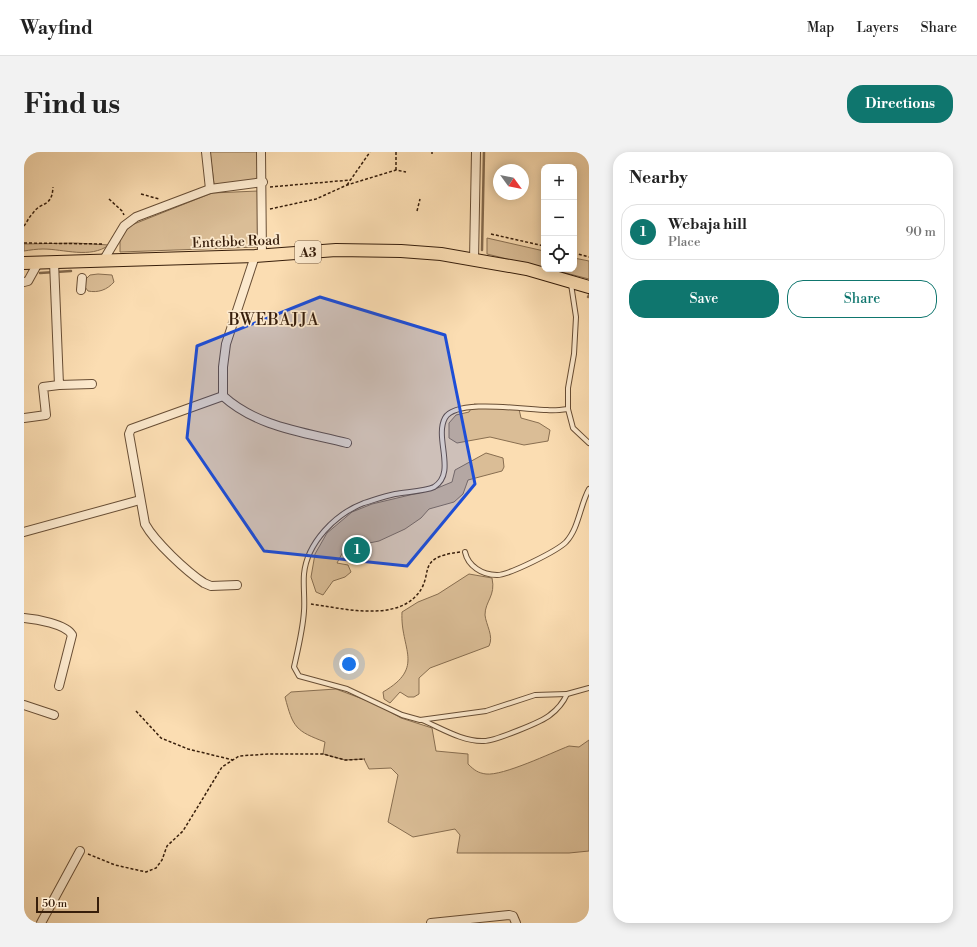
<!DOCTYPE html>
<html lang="en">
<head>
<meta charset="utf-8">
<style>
	:root { --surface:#fff; --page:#f2f2f2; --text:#222; --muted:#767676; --line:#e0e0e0; --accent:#0f766e }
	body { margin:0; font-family:"Libre Bodoni",serif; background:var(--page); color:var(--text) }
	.controls { position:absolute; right:12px; top:12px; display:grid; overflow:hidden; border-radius:8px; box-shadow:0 2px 10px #0003 }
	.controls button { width:36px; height:36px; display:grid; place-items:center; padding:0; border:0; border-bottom:1px solid var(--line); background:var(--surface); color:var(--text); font:20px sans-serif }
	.compass { position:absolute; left:469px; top:12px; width:36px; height:36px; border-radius:50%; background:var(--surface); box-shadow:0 2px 10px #0003; rotate:123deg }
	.scale { position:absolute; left:12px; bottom:10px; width:63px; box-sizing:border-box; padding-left:4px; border:2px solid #371e0b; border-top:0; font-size:11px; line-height:14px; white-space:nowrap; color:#371e0b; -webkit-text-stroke:3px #fce9cd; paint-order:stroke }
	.you { position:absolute; left:325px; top:512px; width:14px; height:14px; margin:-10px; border:3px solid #fff; border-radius:50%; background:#1a73e8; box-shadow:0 0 0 6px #1a73e833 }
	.badge { display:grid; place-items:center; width:26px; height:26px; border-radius:50%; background:var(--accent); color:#fff; font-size:13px; font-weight:700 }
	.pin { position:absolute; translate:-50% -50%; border:2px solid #fff; box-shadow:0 1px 4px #0006 }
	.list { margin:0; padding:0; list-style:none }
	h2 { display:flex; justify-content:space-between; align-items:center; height:52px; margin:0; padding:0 16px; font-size:17px }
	h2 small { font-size:13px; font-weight:400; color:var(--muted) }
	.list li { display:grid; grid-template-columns:26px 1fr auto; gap:12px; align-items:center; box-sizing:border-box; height:56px; margin:0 8px 8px; padding:0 8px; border:1px solid var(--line); border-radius:16px }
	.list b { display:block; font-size:15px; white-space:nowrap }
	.list p { margin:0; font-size:13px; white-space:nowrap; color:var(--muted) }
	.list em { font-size:13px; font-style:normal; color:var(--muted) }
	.actions { display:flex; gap:8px; padding:12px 16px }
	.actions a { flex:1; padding:9px 0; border:1px solid var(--accent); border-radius:16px; text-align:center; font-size:14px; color:var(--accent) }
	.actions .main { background:var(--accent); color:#fff }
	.icon { flex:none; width:22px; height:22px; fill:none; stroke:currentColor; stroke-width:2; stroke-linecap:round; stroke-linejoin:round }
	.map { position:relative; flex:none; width:565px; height:771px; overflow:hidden; border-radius:16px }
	header { display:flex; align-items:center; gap:24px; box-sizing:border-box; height:56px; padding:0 20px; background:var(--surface); border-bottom:1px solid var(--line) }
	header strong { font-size:19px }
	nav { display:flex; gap:22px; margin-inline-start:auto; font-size:14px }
	.intro { display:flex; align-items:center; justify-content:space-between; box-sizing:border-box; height:96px; padding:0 24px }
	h1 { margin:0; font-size:28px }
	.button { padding:10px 18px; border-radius:16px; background:var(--accent); color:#fff; font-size:14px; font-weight:700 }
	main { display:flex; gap:24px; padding:0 24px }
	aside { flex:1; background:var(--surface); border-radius:16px; box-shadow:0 2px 10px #0003 }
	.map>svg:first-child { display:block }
</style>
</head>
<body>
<header>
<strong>Wayfind</strong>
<nav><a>Map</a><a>Layers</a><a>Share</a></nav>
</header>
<div class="intro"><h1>Find us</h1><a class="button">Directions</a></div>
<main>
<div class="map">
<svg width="565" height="771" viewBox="0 0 565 771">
	<rect width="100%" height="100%" fill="#fbddb2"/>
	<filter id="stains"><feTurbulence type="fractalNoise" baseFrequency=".005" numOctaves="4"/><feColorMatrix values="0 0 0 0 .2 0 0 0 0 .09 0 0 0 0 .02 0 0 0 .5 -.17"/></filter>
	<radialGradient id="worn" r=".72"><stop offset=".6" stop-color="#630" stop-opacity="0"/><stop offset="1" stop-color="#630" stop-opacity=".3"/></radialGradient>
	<!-- green -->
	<g fill="#dabd96" stroke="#886e50">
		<polygon points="186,0 233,0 234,30 197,35 190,32"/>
		<polygon points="234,39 234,95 96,100 96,88 105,74 188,41"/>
		<polygon points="463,86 520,99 520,116 463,102"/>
		<path d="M52,91L85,93C66,107 40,97 19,97C13,97 6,98 0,99V92Z"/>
		<polygon points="550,106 565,109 565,127 526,117 550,117"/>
		<path d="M74,122L88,123L90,130C83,138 74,141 64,139L58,131L66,123Z"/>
		<polygon points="450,252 495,257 497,266 515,271 526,278 524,289 500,293 466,285 433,291 425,286 425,271 432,263 445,260"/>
		<polygon points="462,301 479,306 480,315 478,319 444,328 439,342 430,350 405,357 397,366 381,377 355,389 321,396 313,411 324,413 327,420 321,425 309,429 299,443 292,440 287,425 291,402 303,381 328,360 348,352 411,337 428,330 431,318"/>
		<path d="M445,422L468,426C472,444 461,449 461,463C462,473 470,484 465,494L406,516L395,526V542L390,545H384L376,540L366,551L360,547L359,540C402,515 376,497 378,460L394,450L414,442Z"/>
		<path d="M312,537L352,552L377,566L408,576L412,599L444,602V612C450,618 454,621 462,622C479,624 527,601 545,594L555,595L565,588V699L545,701H433L436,683L431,677L389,685L364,670L374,623L367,616L345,617L340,607L321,608L299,602L301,590C272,579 269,576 261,545L267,540Z"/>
	</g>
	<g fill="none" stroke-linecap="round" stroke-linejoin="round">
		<!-- stream -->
		<g stroke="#846a4d" stroke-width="2.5">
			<polyline points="458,98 460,0"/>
			<polyline points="16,121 47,119"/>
			<polyline points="564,145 565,143"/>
		</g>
		<!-- lane casing -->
		<g stroke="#684e35" stroke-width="6">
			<g id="lane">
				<polyline points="547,132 552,165 550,202 544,236 544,257 549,276 565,291"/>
				<path d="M441,400C444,414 458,423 473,423C485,423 533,399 542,390C555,376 556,353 565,337"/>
				<path d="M543,542L511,543L462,559L396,568L378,563L323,537L275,524L270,515C274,497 279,477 280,459C281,447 279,434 280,422C283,391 311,362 340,351C350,348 361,344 371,342C381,340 402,339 410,335C433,321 410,286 421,266C432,246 503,258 523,258C530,259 537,258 544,257"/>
				<path d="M398,568C417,576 439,590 460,589C470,589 518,570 526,563C534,557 539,551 543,542L565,536"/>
			</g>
		</g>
		<!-- street casing -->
		<g stroke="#684e35" stroke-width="10">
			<g id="street">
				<polyline points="182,0 186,37"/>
				<polyline points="237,0 238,104"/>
				<polyline points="450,108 452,0"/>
				<polyline points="79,109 100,74 112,65 186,37 239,30"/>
				<polyline points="30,110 35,233 68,232"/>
				<polyline points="0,130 4,129 14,111"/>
				<polyline points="57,138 58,126"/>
				<path d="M199,244C233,275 280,280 323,291"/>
				<polyline points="0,266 22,263 19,235 35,233"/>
				<polyline points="0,380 116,348"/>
				<path d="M213,433L187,434L180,431C162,419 131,390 121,372L105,282L107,277L199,244V215L202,192L231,104"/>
				<path d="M0,466C12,467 42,472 48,483L35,534"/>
				<polyline points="0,553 30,563"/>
				<polyline points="17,771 56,699"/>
				<polyline points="407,771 485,763 489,764 492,771"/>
			</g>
		</g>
		<!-- primary casing -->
		<g stroke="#371e0b" stroke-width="14">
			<polyline id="primary" points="0,111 231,104 312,98 377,99 417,102 503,117 565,135"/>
		</g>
		<!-- path -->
		<g stroke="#371e0b" stroke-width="1.5" stroke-dasharray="3 2" stroke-linecap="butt">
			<polyline points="408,2 408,0"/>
			<polyline points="372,18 372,0"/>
			<polyline points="323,33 346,0"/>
			<polyline points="246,35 326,28"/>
			<polyline points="117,42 135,47"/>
			<polyline points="85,47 98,59 100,63"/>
			<polyline points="246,57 292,47 323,33 372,18 382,20"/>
			<polyline points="393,59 396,47"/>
			<path d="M0,74C3,70 5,65 9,61C17,49 28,56 29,35"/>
			<polyline points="467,82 520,94"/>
			<polyline points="0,91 80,92"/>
			<polyline points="550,101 565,105"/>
			<path d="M287,452C316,456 367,469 391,445C413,423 388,406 436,400"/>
			<polyline points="112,559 137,586 164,597 209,608"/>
			<polyline points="64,702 91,713 122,720 132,716 138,708 143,694 159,679 198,615 215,604 244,602 299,602 321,608 341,607"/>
		</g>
		<!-- lane -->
		<use href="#lane" stroke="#fce9cd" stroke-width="4"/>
		<!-- street -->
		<use href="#street" stroke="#fce9cd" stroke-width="8"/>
		<!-- primary -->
		<use href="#primary" stroke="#fbddb2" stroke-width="12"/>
	</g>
	<!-- marked area -->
	<path fill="#1d4ed8" fill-opacity="0.2" stroke="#1d4ed8" stroke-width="3" stroke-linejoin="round" d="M296,145L421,183L451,332L383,414L240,399L163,286L173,194Z"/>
	<g text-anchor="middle" stroke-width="3.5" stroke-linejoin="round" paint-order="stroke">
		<!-- shield labels -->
		<rect fill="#fce9cd" stroke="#725b45" stroke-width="1" x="271" y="89" width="26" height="22" rx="3"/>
		<g font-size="13" font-weight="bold" fill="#371e0b">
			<text x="284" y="105">A3</text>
		</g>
		<!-- street labels -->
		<g font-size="14" fill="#371e0b" stroke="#fce9cd">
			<text transform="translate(212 89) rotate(-2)" y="5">Entebbe Road</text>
		</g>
		<!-- quarter labels -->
		<g font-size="16" letter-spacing="1" fill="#371e0b" stroke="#fce9cd">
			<text x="250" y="173">BWEBAJJA</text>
		</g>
	</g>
	<rect width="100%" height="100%" filter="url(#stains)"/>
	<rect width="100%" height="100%" fill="url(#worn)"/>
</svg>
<div class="controls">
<button>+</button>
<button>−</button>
<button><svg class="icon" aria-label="locate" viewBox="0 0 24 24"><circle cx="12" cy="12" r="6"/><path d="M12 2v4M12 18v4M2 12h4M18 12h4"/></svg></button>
</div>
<svg class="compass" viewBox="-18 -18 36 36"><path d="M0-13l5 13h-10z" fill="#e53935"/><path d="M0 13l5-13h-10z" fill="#767676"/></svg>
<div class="scale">50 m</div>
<div class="you"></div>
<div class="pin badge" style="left:333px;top:398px">1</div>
</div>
<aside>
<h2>Nearby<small></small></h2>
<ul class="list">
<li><span class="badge">1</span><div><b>Webaja hill</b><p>Place</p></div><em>90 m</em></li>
</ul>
<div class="actions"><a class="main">Save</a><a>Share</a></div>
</aside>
</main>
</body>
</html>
